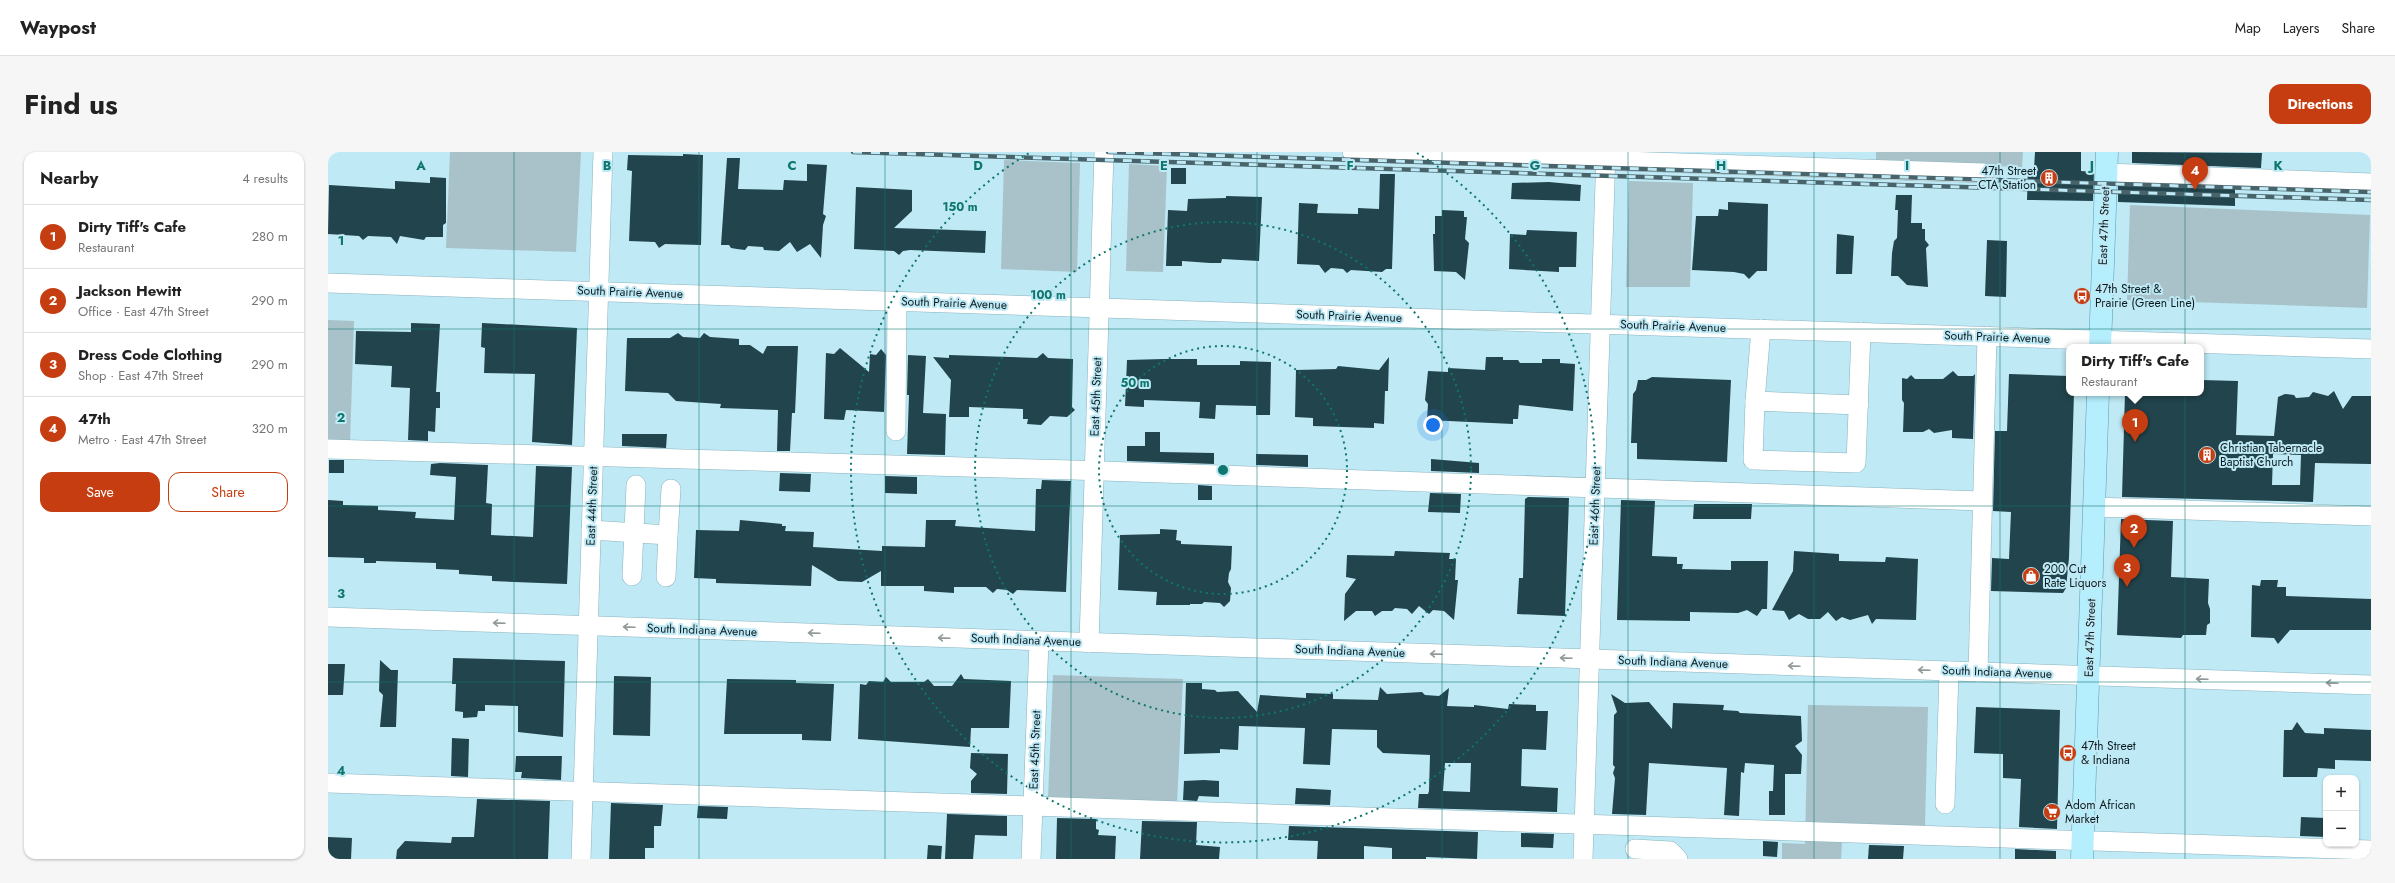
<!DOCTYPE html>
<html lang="en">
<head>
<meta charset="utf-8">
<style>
	:root { --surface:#fff; --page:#f6f6f6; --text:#222; --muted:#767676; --line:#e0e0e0; --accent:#c53d11 }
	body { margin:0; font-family:Jost,sans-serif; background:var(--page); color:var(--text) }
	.controls { position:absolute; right:12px; bottom:12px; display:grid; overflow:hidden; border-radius:8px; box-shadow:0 1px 3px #0004 }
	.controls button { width:36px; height:36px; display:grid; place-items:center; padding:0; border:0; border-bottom:1px solid var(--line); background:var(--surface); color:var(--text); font:20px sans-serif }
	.you { position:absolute; left:1105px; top:273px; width:14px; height:14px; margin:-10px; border:3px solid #fff; border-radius:50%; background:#1a73e8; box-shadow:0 0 0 6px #1a73e833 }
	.badge { display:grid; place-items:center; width:26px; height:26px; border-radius:50%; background:var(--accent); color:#fff; font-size:13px; font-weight:700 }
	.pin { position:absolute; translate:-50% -33px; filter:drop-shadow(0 1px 2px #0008) }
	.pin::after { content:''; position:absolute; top:21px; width:14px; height:12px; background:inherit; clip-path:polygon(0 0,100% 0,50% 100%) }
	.popup { position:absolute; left:1738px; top:192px; width:138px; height:52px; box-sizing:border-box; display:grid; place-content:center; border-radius:8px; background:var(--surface); filter:drop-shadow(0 1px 3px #0005); font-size:13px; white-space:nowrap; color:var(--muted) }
	.popup b { font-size:15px; color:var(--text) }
	.popup::after { content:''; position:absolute; left:50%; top:100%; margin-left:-8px; border:8px solid transparent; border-top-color:var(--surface) }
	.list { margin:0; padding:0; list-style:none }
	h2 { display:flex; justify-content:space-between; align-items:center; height:52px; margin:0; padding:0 16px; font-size:17px }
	h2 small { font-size:13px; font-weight:400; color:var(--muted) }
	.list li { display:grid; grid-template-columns:26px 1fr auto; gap:12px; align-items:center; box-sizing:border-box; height:64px; padding:0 16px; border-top:1px solid var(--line) }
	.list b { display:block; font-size:15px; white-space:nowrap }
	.list p { margin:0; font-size:13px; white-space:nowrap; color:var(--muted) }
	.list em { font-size:13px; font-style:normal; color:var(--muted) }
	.actions { display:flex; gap:8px; padding:12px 16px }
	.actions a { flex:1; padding:9px 0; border:1px solid var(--accent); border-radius:12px; text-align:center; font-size:14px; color:var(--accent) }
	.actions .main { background:var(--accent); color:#fff }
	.map { position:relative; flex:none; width:2043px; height:707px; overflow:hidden; border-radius:12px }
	header { display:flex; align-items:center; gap:24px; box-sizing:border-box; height:56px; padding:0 20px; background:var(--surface); border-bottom:1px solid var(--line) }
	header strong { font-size:19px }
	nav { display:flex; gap:22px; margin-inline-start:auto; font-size:14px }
	.intro { display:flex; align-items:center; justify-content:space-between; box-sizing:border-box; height:96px; padding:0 24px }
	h1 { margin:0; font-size:28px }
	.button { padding:10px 18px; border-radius:12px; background:var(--accent); color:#fff; font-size:14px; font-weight:700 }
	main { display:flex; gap:24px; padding:0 24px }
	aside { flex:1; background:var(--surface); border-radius:12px; box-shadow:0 1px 3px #0004 }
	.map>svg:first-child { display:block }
</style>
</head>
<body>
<header>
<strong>Waypost</strong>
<nav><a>Map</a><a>Layers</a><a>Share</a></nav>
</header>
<div class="intro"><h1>Find us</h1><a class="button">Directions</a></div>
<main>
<aside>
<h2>Nearby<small>4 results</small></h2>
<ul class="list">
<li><span class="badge">1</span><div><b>Dirty Tiff's Cafe</b><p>Restaurant</p></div><em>280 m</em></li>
<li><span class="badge">2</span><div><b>Jackson Hewitt</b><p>Office · East 47th Street</p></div><em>290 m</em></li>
<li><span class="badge">3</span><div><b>Dress Code Clothing</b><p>Shop · East 47th Street</p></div><em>290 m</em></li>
<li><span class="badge">4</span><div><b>47th</b><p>Metro · East 47th Street</p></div><em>320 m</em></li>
</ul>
<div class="actions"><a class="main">Save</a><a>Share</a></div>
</aside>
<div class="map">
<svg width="2043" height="707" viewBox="0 0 2043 707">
	<rect width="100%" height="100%" fill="#bee9f5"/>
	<!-- green -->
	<g fill="#a9c2c9">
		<polygon points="122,0 253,0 248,100 118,96"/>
		<polygon points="1548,0 1695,0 1694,15 1548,10"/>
		<polygon points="676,8 752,11 749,120 673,117"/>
		<polygon points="801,12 839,14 835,120 798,119"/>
		<polygon points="1301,29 1365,31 1362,135 1298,135"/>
		<polygon points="1802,53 2042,63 2039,156 1799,148"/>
		<polygon points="0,168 26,169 22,291 0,290"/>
		<polygon points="725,523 855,527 849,651 720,647"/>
		<polygon points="1480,553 1600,555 1597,674 1515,671 1513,707 1454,707 1454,691 1477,692"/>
	</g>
	<!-- building -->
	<g fill="#22444c" fill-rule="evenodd">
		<polygon points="1707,0 1753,0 1753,19 1766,20 1765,49 1699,48 1700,16 1706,17"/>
		<polygon points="1804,0 1934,1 1933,16 1804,11"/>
		<polygon points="355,2 375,3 373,93 337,92 331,96 327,90 301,89 304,19 299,18 300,3 355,4"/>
		<polygon points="399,6 412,6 410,37 455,38 456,28 479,29 479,12 499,13 495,62 498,64 495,73 493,106 482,92 469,100 462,90 451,99 436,98 435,95 420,94 417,98 409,97 403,96 401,93 393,93"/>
		<rect x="843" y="16" width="15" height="16"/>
		<polygon points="1052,22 1067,22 1064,117 1058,117 1054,120 1023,118 1019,121 1015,117 1003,116 997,121 991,113 969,112 971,51 990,52 989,61 1030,62 1030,56 1051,57"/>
		<polygon points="102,25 118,26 118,71 115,73 115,85 98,85 96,88 72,84 69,92 63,85 40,84 35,88 31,84 0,82 1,33 67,37 67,29 102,31"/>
		<polygon points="1221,30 1253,33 1252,49 1183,47 1184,31"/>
		<polygon points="1790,32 1907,37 1907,54 1790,50"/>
		<polygon points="528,35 584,38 584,59 566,76 658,79 657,101 582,98 575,99 571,103 566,99 526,97"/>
		<polygon points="1568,43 1584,43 1583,71 1594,71 1594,77 1597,77 1597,88 1601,93 1598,96 1600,135 1579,133 1570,124 1563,124 1564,101 1566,89 1569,86 1570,58 1567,58"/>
		<polygon points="898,44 934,45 931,109 894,107 893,111 882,111 854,109 854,114 838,114 840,58 859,59 860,47 898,46"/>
		<polygon points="1400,50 1440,52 1439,119 1429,119 1421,127 1416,122 1406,120 1364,118 1368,64 1390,64 1391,57 1400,58"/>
		<polygon points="1114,58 1136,59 1136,65 1139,65 1137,87 1141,91 1137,128 1128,120 1106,119 1105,82 1107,82 1107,64 1114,64"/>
		<polygon points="1199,78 1249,80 1248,115 1231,115 1231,120 1181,117 1182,82 1198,83"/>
		<polygon points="1509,82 1526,84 1524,122 1508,122"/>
		<polygon points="1659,88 1679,89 1678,145 1657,144"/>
		<polygon points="83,171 112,172 108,240 112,240 112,256 108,256 107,280 100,279 100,289 80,288 82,236 63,235 64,214 27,212 28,179 83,180"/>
		<polygon points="154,171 249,176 244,293 204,290 207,222 156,221 157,196 153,195"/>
		<polygon points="350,181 355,185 372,186 376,181 382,185 411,187 411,193 422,193 435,202 439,194 470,194 467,261 464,261 462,299 449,299 450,258 392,256 393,252 348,249 340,241 297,239 299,186 342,186"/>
		<polygon points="512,196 541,220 542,202 548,203 553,197 558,203 556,260 518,258 516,268 496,267 498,201 506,202"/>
		<polygon points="715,201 720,206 745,207 744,255 747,258 739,265 722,264 713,273 699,272 700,267 695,267 695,257 641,255 641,265 621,265 623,228 605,205 621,206 621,203 709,206"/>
		<polygon points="580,203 598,204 595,261 618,262 617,303 579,302 581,243 579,243"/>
		<polygon points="1061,205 1060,239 1057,239 1056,272 1046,271 1046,276 985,274 985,266 967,265 968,218 1008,217 1010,214 1051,218"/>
		<polygon points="1158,205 1175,205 1175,208 1190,208 1192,211 1214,211 1214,207 1232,207 1232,211 1247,212 1245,259 1191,253 1190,267 1185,267 1185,272 1099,268 1100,252 1097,248 1100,219 1120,220 1120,216 1157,218"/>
		<polygon points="835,207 869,207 869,213 912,213 912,209 943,210 942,263 928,263 928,254 888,253 887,267 871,266 872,250 816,248 816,255 797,254 799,208"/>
		<polygon points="1625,219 1630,224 1645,224 1647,222 1645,287 1624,286 1624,278 1606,281 1601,277 1595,280 1575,280 1576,251 1574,248 1574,226 1579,227 1583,223 1587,227 1615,227"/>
		<polygon points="1681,222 1741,224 1741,241 1746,241 1741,406 1738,436 1735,441 1663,439 1664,406 1681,407 1683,360 1665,359 1667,279 1679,279"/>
		<polygon points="1324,225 1403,228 1399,310 1309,307 1309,291 1303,291 1305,242 1308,238 1310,228 1318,228"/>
		<path d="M1873,228L1910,229L1908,283L1946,284L1950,245L1957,242L1966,243L1968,246L1981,245L1985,240L2000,244L2006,239L2015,257L2024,244H2043V312L1987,311L1985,350L1794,345L1797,241H1873ZM1945,302L1973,303L1972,333H1944Z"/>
		<polygon points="817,280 832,280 832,300 886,301 886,312 799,309 799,294 817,294"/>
		<polygon points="294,282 339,282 338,296 294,294"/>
		<polygon points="928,302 980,303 980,315 928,313"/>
		<polygon points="1103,307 1151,311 1151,321 1103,319"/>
		<rect x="1" y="308" width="15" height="13"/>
		<polygon points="112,311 160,313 158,351 164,352 163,383 205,385 208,314 244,315 239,432 164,429 164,424 131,422 131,418 108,417 108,411 48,409 48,411 36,411 36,406 0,405 0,348 15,349 15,353 50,354 50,358 88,360 87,366 126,368 128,325 102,323 103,312"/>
		<polygon points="452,321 483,322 482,340 451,339"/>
		<polygon points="557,324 589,325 589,342 557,341"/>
		<polygon points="714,328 743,329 738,440 689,438 685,442 679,438 669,437 665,441 658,435 626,435 626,441 596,439 596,434 553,434 553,419 534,430 510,429 484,413 483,434 388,431 388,427 366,426 368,378 411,379 412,368 454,372 454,374 458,374 457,379 486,380 485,395 554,399 554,394 597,395 598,368 628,368 627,374 707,379 708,337 713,337"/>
		<polygon points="870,333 884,334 884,348 870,348"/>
		<polygon points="1102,341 1133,342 1132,361 1100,360"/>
		<polygon points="1200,345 1241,346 1237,464 1189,462 1191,426 1195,426 1197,347"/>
		<polygon points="1293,348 1327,349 1324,404 1349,405 1349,412 1355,412 1354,417 1403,418 1403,409 1440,409 1439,457 1434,457 1429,464 1419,458 1410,461 1362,460 1362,469 1289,468"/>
		<polygon points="1366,352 1424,352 1423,367 1365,367"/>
		<polygon points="1793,367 1845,369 1843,425 1881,427 1880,451 1882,457 1882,471 1879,473 1878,483 1855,483 1853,486 1789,483"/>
		<polygon points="832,377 849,378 848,388 853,389 853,392 904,394 903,417 901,421 900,430 903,436 902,449 896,455 892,451 876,450 874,452 862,452 862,453 828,453 829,440 790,438 792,383 832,382"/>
		<polygon points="1067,399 1122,401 1121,407 1128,407 1127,428 1130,428 1126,468 1116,459 1105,458 1101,462 1091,454 1084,462 1079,457 1067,456 1064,459 1054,459 1047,464 1044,459 1028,459 1016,469 1017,442 1028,427 1018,425 1019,403 1066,404"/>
		<polygon points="1466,399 1511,402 1511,409 1557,410 1558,405 1590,407 1588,468 1548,467 1544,472 1540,463 1522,468 1514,465 1508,469 1500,460 1492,467 1480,467 1471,462 1461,468 1456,459 1444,458 1465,419"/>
		<polygon points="1933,428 1950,428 1949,435 1958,435 1958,444 2043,447 2043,478 1962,478 1950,492 1946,486 1923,485 1924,433 1932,434"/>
		<polygon points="125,506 237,509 235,585 190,580 190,554 157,553 157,559 150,559 149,565 135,566 135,560 127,559 128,532 124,532"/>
		<polygon points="52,508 63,518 70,518 68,575 52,575 55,543 51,539"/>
		<polygon points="0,512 17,512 15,543 0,543"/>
		<polygon points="633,522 636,527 683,529 681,576 643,576 642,595 530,587 532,532 538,533 541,529 555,530 558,525 563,530 596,530 600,527 606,534 624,534"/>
		<polygon points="286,524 323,525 322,584 285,583"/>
		<polygon points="399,527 468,528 468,531 506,532 503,589 474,588 474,582 396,582"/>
		<path d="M858,531H874V537L887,538L889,540L910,539L929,560L932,543L978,546V541L1005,542V547L1050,548L1052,535L1059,542L1094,540L1097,543L1111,544L1121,536L1119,554L1146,555V553L1180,557L1181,552L1208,553V559H1220L1218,598L1194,597L1193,634L1230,636L1229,660L1090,656L1091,642H1100L1101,639L1102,603L1055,601L1049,595V578L1004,577L1002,613L975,612L977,576L911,574L910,598L892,597V601L856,602ZM1117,611H1143L1142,640L1115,639Z"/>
		<polygon points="1283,542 1297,551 1321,550 1344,577 1345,551 1396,553 1395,558 1410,559 1412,561 1473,564 1474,589 1467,594 1474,603 1473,622 1457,622 1457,663 1441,663 1441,639 1445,639 1446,613 1417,611 1416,621 1413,620 1411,664 1396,663 1399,616 1321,611 1318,663 1284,662 1287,626 1285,621 1287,615 1285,613 1286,563 1289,560"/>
		<polygon points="1648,555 1732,558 1729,677 1691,675 1693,627 1675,626 1675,602 1646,601"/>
		<polygon points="1969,570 1977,581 1996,582 1996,576 2043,578 2043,609 2007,608 2007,617 1990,616 1989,625 1955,625 1956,578 1964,578"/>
		<polygon points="124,586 141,587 140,625 123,624"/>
		<polygon points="643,601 680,602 679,642 643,641 643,629 649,622 642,616"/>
		<polygon points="188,604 234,604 233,628 193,626 194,620 187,620"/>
		<polygon points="876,628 891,629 891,645 871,644 869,649 855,648 856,629"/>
		<polygon points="968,636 1003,638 1002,653 967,652"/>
		<polygon points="149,647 222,649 220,707 68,707 69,698 77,689 123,691 124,685 146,685"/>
		<polygon points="283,651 335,653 333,674 326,674 326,696 317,696 317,707 281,707"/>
		<polygon points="370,654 400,655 399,667 369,666"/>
		<polygon points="619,662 679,664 679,684 647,683 645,707 617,707"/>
		<polygon points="1973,665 1998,666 1998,685 1972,684"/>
		<polygon points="729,666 768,667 768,677 771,678 770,683 788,684 787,707 728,707"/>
		<polygon points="814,669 869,670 868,693 892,695 891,707 812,707"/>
		<polygon points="961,674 1150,680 1149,707 1098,705 1098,707 1064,707 1064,696 1036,694 1036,707 989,707 990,689 960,688"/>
		<polygon points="1193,681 1226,682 1225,696 1193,695"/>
		<polygon points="0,685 24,686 23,707 0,707"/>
		<polygon points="1435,689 1450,690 1449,705 1435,704"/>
		<polygon points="600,693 614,694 613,707 599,707"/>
		<polygon points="1541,693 1576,694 1575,707 1540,707"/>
		<polygon points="1687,697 1728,699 1728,707 1687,707"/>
	</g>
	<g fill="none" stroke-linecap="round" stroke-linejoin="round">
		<!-- minor casing -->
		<g stroke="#89b3be" stroke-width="20">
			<g id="minor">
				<polyline points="1024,0 1656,21"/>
				<polyline points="1778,21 2043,31"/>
				<polyline points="0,131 2043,197"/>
				<polyline points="1427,249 1433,177"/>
				<polyline points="1531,253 1427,249 1425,308 1528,311 1533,180"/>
				<polyline points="568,279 569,149"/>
				<polyline points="0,297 745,318 1654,349"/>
				<polyline points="1766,355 2043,364"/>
				<polyline points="263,378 340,383 338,425"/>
				<polyline points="340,383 343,337"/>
				<polyline points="304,424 308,333"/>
				<polyline points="0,465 2043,533"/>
				<polyline points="761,491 776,0"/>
				<polyline points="1650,520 1659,184"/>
				<polyline points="0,631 2043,698"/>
				<polyline points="1617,652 1621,519"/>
				<polyline points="1307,697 1342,699 1350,707"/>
				<polyline points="253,707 275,0"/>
				<polyline points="703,707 711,489"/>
				<polyline points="1255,707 1278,0"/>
			</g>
		</g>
		<!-- major casing -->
		<g stroke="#599daf" stroke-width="23">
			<g id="major">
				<polyline points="1772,195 1779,0"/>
				<polyline points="1754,707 1770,241"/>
			</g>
		</g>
		<!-- minor -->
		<use href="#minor" stroke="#fff" stroke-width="19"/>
		<!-- major -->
		<use href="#major" stroke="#b5eefd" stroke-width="22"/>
		<!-- rail casing -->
		<g stroke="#49636a" stroke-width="4.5">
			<g id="rail">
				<polyline points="525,0 2043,48"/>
				<polyline points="780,0 2043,40"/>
			</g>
		</g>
		<!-- rail -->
		<use href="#rail" stroke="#bee9f5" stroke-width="3" stroke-dasharray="9" stroke-linecap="butt"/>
	</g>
	<!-- one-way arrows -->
	<defs><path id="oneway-shaft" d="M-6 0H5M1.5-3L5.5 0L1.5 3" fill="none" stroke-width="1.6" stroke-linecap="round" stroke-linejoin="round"/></defs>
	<g stroke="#92999b">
		<use href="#oneway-shaft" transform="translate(171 471) rotate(-178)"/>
		<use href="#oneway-shaft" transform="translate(301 475) rotate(-178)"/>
		<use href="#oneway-shaft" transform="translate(486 481) rotate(-178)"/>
		<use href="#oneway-shaft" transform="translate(616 486) rotate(-178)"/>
		<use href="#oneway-shaft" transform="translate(1108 502) rotate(-178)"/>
		<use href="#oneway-shaft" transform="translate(1238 506) rotate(-178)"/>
		<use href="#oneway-shaft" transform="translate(1466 514) rotate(-178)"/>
		<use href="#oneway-shaft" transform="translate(1596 518) rotate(-178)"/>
		<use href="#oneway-shaft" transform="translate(1874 527) rotate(-178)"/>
		<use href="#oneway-shaft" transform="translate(2004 531) rotate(-178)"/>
	</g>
	<!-- grid -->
	<path fill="none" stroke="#0f766e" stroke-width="1" stroke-opacity="0.55" d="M186,0V707M371,0V707M557,0V707M743,0V707M929,0V707M1114,0V707M1300,0V707M1486,0V707M1672,0V707M1857,0V707M0,177H2043M0,354H2043M0,530H2043"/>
	<!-- distance rings -->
	<g fill="none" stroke="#0f766e" stroke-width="2" stroke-dasharray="2 4">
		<circle cx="895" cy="318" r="124"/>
		<circle cx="895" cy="318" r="248"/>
		<path d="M1089 1A372 372 0 1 1 701 1"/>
	</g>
	<!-- icons -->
	<defs>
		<g id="building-disc" transform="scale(0.9)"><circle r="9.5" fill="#c53d11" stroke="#bee9f5"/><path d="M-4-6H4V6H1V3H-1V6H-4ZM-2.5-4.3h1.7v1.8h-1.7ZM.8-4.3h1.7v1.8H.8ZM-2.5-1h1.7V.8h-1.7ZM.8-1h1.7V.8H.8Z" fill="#fff"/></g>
		<g id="bus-disc" transform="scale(0.9)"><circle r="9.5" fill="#c53d11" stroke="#bee9f5"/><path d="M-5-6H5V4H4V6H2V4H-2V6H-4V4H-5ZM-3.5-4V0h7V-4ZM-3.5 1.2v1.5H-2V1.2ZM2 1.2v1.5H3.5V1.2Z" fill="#fff"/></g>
		<g id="shop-disc" transform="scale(0.9)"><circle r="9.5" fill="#c53d11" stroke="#bee9f5"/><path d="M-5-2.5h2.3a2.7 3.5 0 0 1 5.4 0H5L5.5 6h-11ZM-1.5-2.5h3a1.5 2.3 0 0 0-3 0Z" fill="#fff"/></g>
		<g id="supermarket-disc" transform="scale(0.9)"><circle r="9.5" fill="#c53d11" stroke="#bee9f5"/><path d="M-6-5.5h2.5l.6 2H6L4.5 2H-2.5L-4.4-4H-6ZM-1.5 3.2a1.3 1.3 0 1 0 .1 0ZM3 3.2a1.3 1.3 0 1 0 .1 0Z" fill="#fff"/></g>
	</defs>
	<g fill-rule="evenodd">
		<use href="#building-disc" x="1721" y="26"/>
		<use href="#bus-disc" x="1754" y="144"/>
		<use href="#building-disc" x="1879" y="303"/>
		<use href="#shop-disc" x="1703" y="424"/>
		<use href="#bus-disc" x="1740" y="601"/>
		<use href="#supermarket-disc" x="1724" y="660"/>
	</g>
	<g text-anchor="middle" stroke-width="4" stroke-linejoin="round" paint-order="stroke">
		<!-- poi labels -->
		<g font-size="12" fill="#0c1c21" stroke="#bee9f5" text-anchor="start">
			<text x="1708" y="23" text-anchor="end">47th Street<tspan x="1708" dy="14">CTA Station</tspan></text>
			<text x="1767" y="141">47th Street &amp;<tspan x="1767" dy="14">Prairie (Green Line)</tspan></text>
			<text x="1892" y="300">Christian Tabernacle<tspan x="1892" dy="14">Baptist Church</tspan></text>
			<text x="1716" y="421">200 Cut<tspan x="1716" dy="14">Rate Liquors</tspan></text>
			<text x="1753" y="598">47th Street<tspan x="1753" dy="14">&amp; Indiana</tspan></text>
			<text x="1737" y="657">Adom African<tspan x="1737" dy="14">Market</tspan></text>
		</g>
		<!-- street labels -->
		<g font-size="12" fill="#0c1c21" stroke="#bee9f5">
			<text transform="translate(1776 74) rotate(-88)" y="4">East 47th Street</text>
			<text transform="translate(302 140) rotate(2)" y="4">South Prairie Avenue</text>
			<text transform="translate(626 151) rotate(2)" y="4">South Prairie Avenue</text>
			<text transform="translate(1021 164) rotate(2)" y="4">South Prairie Avenue</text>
			<text transform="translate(1345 174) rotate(2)" y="4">South Prairie Avenue</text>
			<text transform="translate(1669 185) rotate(2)" y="4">South Prairie Avenue</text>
			<text transform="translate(768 245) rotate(-88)" y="4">East 45th Street</text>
			<text transform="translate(264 354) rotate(-88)" y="4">East 44th Street</text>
			<text transform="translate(1267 354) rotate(-88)" y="4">East 46th Street</text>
			<text transform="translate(374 478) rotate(2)" y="4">South Indiana Avenue</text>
			<text transform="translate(1762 486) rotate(-88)" y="4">East 47th Street</text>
			<text transform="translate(698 488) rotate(2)" y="4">South Indiana Avenue</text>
			<text transform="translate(1022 499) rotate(2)" y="4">South Indiana Avenue</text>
			<text transform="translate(1345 510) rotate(2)" y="4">South Indiana Avenue</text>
			<text transform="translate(1669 520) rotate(2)" y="4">South Indiana Avenue</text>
			<text transform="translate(707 598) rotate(-88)" y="4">East 45th Street</text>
		</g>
	</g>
	<g font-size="13" text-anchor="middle" font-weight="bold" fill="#0f766e" stroke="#bee9f5" stroke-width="4" stroke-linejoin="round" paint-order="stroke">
		<text x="93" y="18">A</text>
		<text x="279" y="18">B</text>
		<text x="464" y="18">C</text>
		<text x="650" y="18">D</text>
		<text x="836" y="18">E</text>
		<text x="1022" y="18">F</text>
		<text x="1207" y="18">G</text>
		<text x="1393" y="18">H</text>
		<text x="1579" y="18">I</text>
		<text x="1764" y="18">J</text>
		<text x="1950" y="18">K</text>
		<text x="13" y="93">1</text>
		<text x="13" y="270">2</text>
		<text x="13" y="446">3</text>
		<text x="13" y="623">4</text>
	</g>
	<circle cx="895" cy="318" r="6" fill="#0f766e" stroke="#bee9f5" stroke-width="2"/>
	<g font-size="12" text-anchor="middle" font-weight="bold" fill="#0f766e" stroke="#bee9f5" stroke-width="4" stroke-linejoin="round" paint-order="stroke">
		<text x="632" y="59">150 m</text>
		<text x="720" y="147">100 m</text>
		<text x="807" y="235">50 m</text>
	</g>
</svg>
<div class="controls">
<button>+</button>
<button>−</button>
</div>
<div class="you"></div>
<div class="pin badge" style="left:1807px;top:290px">1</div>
<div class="popup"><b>Dirty Tiff's Cafe</b>Restaurant</div>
<div class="pin badge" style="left:1806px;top:396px">2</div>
<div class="pin badge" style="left:1799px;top:435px">3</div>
<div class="pin badge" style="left:1867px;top:38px">4</div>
</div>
</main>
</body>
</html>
